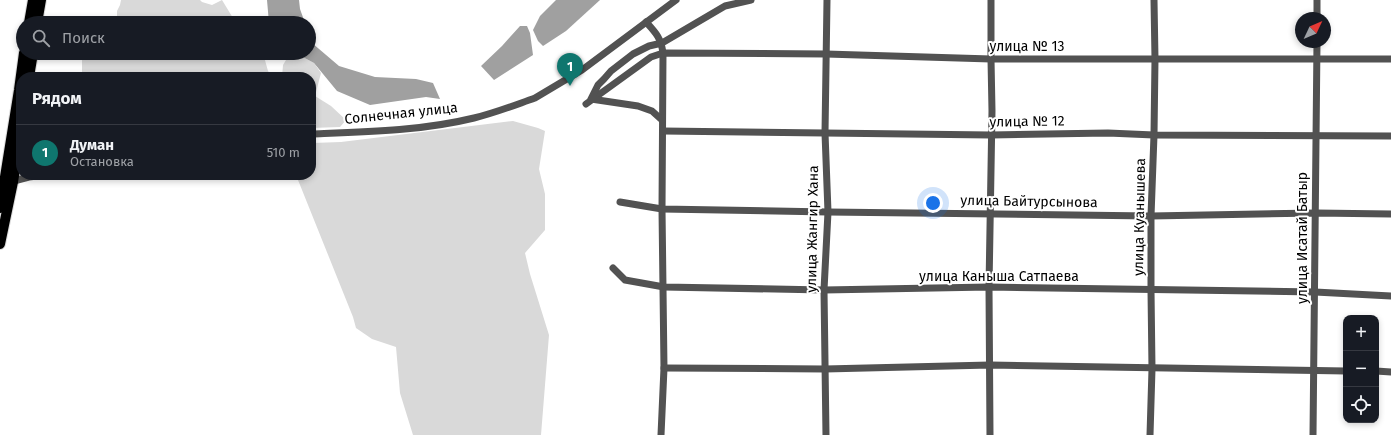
<!DOCTYPE html>
<html lang="ru">
<head>
<meta charset="utf-8">
<style>
	:root { --surface:#171b24; --page:#242831; --text:#f1f3f6; --muted:#9ea1a6; --line:#363941; --accent:#0f766e }
	body { margin:0; font-family:"Fira Sans",sans-serif; background:var(--page); color:var(--text) }
	.controls { position:absolute; right:12px; bottom:12px; display:grid; overflow:hidden; border-radius:8px; box-shadow:0 2px 6px #0003 }
	.controls button { width:36px; height:36px; display:grid; place-items:center; padding:0; border:0; border-bottom:1px solid var(--line); background:var(--surface); color:var(--text); font:20px sans-serif }
	.compass { position:absolute; left:1295px; top:12px; width:36px; height:36px; border-radius:50%; background:var(--surface); box-shadow:0 2px 6px #0003; rotate:46deg }
	.you { position:absolute; left:933px; top:203px; width:14px; height:14px; margin:-10px; border:3px solid #fff; border-radius:50%; background:#1a73e8; box-shadow:0 0 0 6px #1a73e833 }
	.badge { display:grid; place-items:center; width:26px; height:26px; border-radius:50%; background:var(--accent); color:#fff; font-size:13px; font-weight:700 }
	.pin { position:absolute; translate:-50% -33px; filter:drop-shadow(0 1px 2px #0008) }
	.pin::after { content:''; position:absolute; top:21px; width:14px; height:12px; background:inherit; clip-path:polygon(0 0,100% 0,50% 100%) }
	.list { margin:0; padding:0; list-style:none }
	h2 { display:flex; justify-content:space-between; align-items:center; height:52px; margin:0; padding:0 16px; font-size:17px }
	h2 small { font-size:13px; font-weight:400; color:var(--muted) }
	.list li { display:grid; grid-template-columns:26px 1fr auto; gap:12px; align-items:center; box-sizing:border-box; height:56px; padding:0 16px; border-top:1px solid var(--line) }
	.list b { display:block; font-size:15px; white-space:nowrap }
	.list p { margin:0; font-size:13px; white-space:nowrap; color:var(--muted) }
	.list em { font-size:13px; font-style:normal; color:var(--muted) }
	.icon { flex:none; width:22px; height:22px; fill:none; stroke:currentColor; stroke-width:2; stroke-linecap:round; stroke-linejoin:round }
	.map { position:relative; flex:none; width:1391px; height:435px; overflow:hidden }
	.search { position:absolute; background:var(--surface); box-shadow:0 2px 6px #0003; left:16px; top:16px; width:300px; height:44px; display:flex; align-items:center; gap:10px; box-sizing:border-box; padding:0 14px; border-radius:22px; color:var(--muted); font-size:15px }
	.panel { position:absolute; background:var(--surface); box-shadow:0 2px 6px #0003; left:16px; top:72px; width:300px; height:108px; border-radius:16px }
	.map>svg:first-child { display:block }
</style>
</head>
<body>
<div class="map">
<svg width="1391" height="435" viewBox="0 0 1391 435">
	<rect width="100%" height="100%" fill="#fff"/>
	<!-- green -->
	<g fill="#d9d9d9">
		<polygon points="121,0 200,0 202,2 212,5 222,0 236,23 117,23 117,11 120,5"/>
		<polygon points="113,53 263,53 268,71 272,77 82,77 82,60 110,56"/>
		<polygon points="295,53 314,63 321,73 315,96 331,106 346,120 340,127 311,128 311,77 282,77 283,65 289,55"/>
		<polygon points="513,121 538,128 545,131 539,169 545,194 545,230 525,253 530,274 549,335 541,435 413,435 400,393 396,347 372,339 356,328 353,317 296,175 311,175 312,143 341,142"/>
	</g>
	<!-- water -->
	<g fill="#a0a0a0">
		<polygon points="267,0 299,0 300,9 305,23 269,23"/>
		<polygon points="556,0 600,0 566,31 543,46 538,41 533,30 540,16"/>
		<polygon points="520,26 527,26 530,33 533,55 494,80 481,66 502,46"/>
		<polygon points="309,33 312,43 339,66 375,77 416,79 433,83 440,99 426,97 370,105 337,91 314,63 299,55 298,53 309,53"/>
	</g>
	<g fill="none" stroke-linecap="round" stroke-linejoin="round">
		<!-- highway casing -->
		<g stroke="#dbdbdb" stroke-width="12">
			<g id="highway">
				<polyline points="29,23 33,0"/>
				<polyline points="37,23 41,0"/>
				<polyline points="29,77 33,53"/>
				<polyline points="0,208 19,90 24,53"/>
				<polyline points="0,244 13,182 21,130"/>
			</g>
		</g>
		<!-- minor -->
		<g stroke="#525252" stroke-width="7">
			<polyline points="1317,18 1317,0"/>
			<path d="M646,22C656,33 661,38 663,53L662,209L664,368L661,435"/>
			<polyline points="586,104 651,57 663,53 826,54 991,59 1391,59"/>
			<polyline points="662,120 652,111 638,106 591,99 598,85 604,79 611,71 633,54 649,46 662,43 725,6 751,0"/>
			<polyline points="663,131 991,135 1108,133 1154,135 1391,136"/>
			<path d="M311,134C365,132 421,131 474,118C495,113 515,105 535,98L582,70L676,0"/>
			<polyline points="10,182 29,177 45,175"/>
			<polyline points="620,202 662,209 828,212 1151,216 1316,213 1391,214"/>
			<polyline points="613,268 625,280 664,287 824,290 989,287 1315,292 1391,296"/>
			<polyline points="664,368 825,369 990,365 1346,371"/>
			<polyline points="1376,371 1391,372"/>
			<polyline points="826,435 824,290 828,212 825,133 827,0"/>
			<polyline points="990,435 989,287 992,111 991,59 991,0"/>
			<polyline points="1150,435 1152,369 1151,290 1151,216 1154,135 1155,59 1154,0"/>
			<polyline points="1313,435 1317,42"/>
		</g>
		<!-- highway -->
		<use href="#highway" stroke="#000" stroke-width="10"/>
	</g>
	<g text-anchor="middle" stroke-width="4" stroke-linejoin="round" paint-order="stroke">
		<!-- street labels -->
		<g font-size="14" fill="#000" stroke="#fff">
			<text x="1027" y="51">улица № 13</text>
			<text transform="translate(401 113) rotate(-6)" y="5">Солнечная улица</text>
			<text transform="translate(1027 121) rotate(-1)" y="5">улица № 12</text>
			<text transform="translate(1029 201) rotate(1)" y="5">улица Байтурсынова</text>
			<text transform="translate(1139 217) rotate(-89)" y="5">улица Куанышева</text>
			<text transform="translate(812 229) rotate(-89)" y="5">улица Жангир Хана</text>
			<text transform="translate(1302 238) rotate(-90)" y="5">улица Исатай Батыр</text>
			<text x="999" y="281">улица Каныша Сатпаева</text>
		</g>
	</g>
</svg>
<div class="controls">
<button>+</button>
<button>−</button>
<button><svg class="icon" aria-label="locate" viewBox="0 0 24 24"><circle cx="12" cy="12" r="6"/><path d="M12 2v4M12 18v4M2 12h4M18 12h4"/></svg></button>
</div>
<svg class="compass" viewBox="-18 -18 36 36"><path d="M0-13l5 13h-10z" fill="#e53935"/><path d="M0 13l5-13h-10z" fill="#9ea1a6"/></svg>
<div class="you"></div>
<div class="pin badge" style="left:570px;top:86px">1</div>
<div class="search"><svg class="icon" aria-label="search" viewBox="0 0 24 24"><circle cx="10" cy="10" r="6"/><path d="M15 15l6 6"/></svg>Поиск</div>
<section class="panel">
<h2>Рядом<small></small></h2>
<ul class="list">
<li><span class="badge">1</span><div><b>Думан</b><p>Остановка</p></div><em>510 m</em></li>
</ul>
</section>
</div>
</body>
</html>
